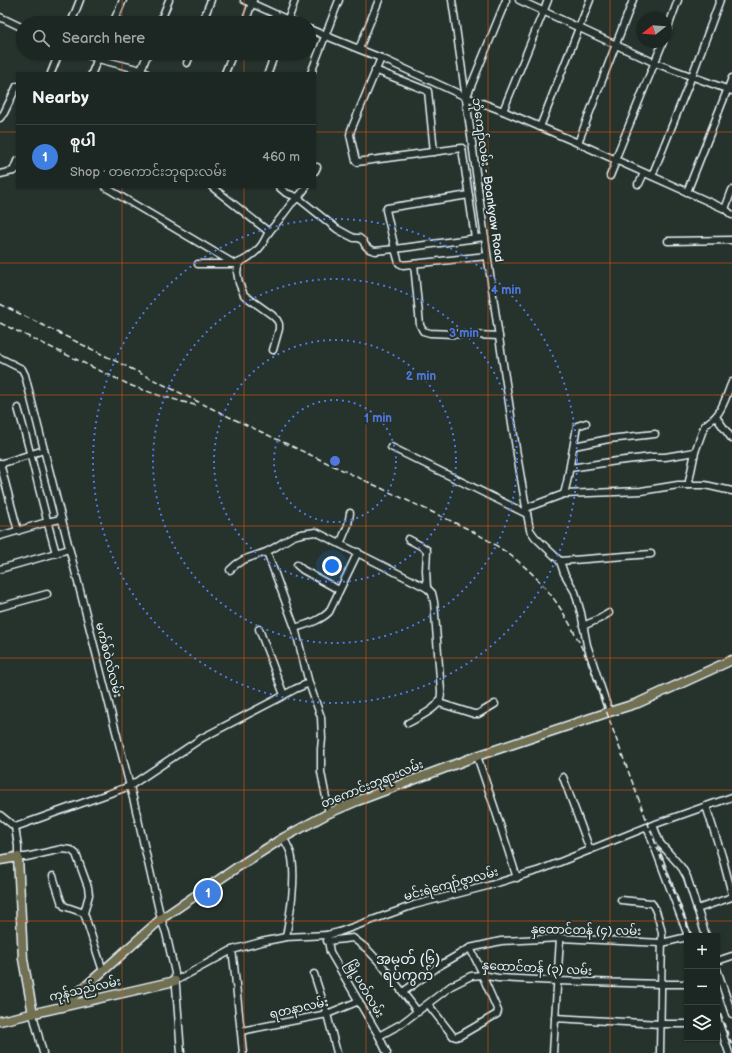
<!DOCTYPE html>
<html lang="en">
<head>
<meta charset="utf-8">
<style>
	:root { --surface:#1c2622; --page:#29322f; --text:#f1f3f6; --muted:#a0a5a5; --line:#3a4340; --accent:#ffd166 }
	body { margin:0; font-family:"Balsamiq Sans","Noto Sans Myanmar",sans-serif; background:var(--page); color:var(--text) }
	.controls { position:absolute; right:12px; bottom:12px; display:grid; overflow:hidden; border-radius:0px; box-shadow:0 1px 3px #0004 }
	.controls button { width:36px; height:36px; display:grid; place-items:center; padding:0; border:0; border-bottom:1px solid var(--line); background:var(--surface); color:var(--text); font:20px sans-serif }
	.compass { position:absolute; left:636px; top:12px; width:36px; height:36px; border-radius:50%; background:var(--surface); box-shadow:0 1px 3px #0004; rotate:253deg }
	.you { position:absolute; left:332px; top:566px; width:14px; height:14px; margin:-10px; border:3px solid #fff; border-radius:50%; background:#1a73e8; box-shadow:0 0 0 6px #1a73e833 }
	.badge { display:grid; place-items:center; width:26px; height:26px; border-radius:50%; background:var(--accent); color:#fff; font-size:13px; font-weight:700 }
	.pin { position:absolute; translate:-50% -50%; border:2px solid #fff; box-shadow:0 1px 4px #0006 }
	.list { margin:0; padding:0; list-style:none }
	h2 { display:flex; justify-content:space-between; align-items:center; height:52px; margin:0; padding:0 16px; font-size:17px }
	h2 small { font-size:13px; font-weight:400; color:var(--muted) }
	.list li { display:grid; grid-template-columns:26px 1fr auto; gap:12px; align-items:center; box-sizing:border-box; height:64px; padding:0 16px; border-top:1px solid var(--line) }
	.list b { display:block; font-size:15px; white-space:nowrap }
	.list p { margin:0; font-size:13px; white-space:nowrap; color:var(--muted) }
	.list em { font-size:13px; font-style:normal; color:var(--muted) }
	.icon { flex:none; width:22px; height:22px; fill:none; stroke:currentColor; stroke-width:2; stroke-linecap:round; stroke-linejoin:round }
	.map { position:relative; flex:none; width:732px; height:1053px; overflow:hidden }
	.search { position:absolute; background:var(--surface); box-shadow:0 1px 3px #0004; left:16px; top:16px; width:300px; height:44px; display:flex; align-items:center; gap:10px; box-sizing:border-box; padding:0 14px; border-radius:22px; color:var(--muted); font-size:15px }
	.panel { position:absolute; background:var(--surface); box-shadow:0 1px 3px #0004; left:16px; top:72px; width:300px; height:116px; border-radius:0px }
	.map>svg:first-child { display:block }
</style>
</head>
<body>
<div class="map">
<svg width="732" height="1053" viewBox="0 0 732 1053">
	<rect width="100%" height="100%" fill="#26332d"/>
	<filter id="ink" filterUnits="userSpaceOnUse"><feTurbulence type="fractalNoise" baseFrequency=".025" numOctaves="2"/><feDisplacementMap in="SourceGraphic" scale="8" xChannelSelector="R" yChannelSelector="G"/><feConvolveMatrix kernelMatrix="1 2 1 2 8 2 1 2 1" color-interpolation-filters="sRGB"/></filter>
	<g filter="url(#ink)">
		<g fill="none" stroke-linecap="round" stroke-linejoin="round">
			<!-- minor casing -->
			<g stroke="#e8f1f8" stroke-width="9">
				<g id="minor">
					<polyline points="244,0 295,23"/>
					<path d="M452,0C471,128 486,256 506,383C513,432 521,481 530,530L535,537L560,561L564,573L575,592L581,613L587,645L609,712"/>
					<polyline points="519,0 655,63 732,91"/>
					<polyline points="0,17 23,28"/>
					<polyline points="71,23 80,0"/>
					<polyline points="113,23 123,0"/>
					<polyline points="160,23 169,0"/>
					<polyline points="202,23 211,0"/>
					<polyline points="245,23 253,0"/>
					<polyline points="287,23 295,0"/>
					<polyline points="309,29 381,58 466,97 503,111 578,143 725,209 732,215"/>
					<polyline points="666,33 678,0"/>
					<polyline points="359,49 379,0"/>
					<polyline points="82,53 98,59 141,70 146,73"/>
					<polyline points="381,58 351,130 350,135 356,161 357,162 462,148 475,238"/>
					<polyline points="187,63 191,53"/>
					<polyline points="141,70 148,53"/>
					<polyline points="375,70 428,91 434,152"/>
					<polyline points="51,73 59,53"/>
					<polyline points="92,73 100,53"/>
					<polyline points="225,73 233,53"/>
					<polyline points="268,73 275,53"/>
					<polyline points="311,73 339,0"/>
					<polyline points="467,96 506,0"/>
					<polyline points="503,111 548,0"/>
					<polyline points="0,118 4,113 17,86"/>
					<polyline points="540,127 590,0"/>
					<polyline points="578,143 633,0"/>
					<polyline points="615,160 663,42"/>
					<polyline points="13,171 17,161"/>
					<polyline points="315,171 317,167"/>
					<polyline points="0,174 13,171 17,169"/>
					<polyline points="610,176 616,161"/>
					<polyline points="652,176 692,76 720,0"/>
					<polyline points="638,184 639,184 644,173"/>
					<polyline points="105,187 233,263"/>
					<polyline points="279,187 286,193 297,197 337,229 348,235 354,238 359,238 363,241 365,245 369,249 375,251 395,249 485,237"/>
					<polyline points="687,192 732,78"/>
					<polyline points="469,195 387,208 386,210 395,249 399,263 403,265 487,256"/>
					<polyline points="725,209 732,190"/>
					<path d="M269,232C277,223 284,214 291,204C296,199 302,194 306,187"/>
					<polyline points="668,241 732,240"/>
					<polyline points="239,263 237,272 239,283 244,295 272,315 277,320 279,324 279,329 273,350"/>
					<path d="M198,264H234C243,262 255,254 261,246C264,242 266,237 269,232L212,187"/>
					<polyline points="414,264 420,325 423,331 430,333 499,336"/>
					<polyline points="0,358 22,369 25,375 135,806 161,919 166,933 175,973 181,1053"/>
					<path d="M18,408C32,456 42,505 56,553"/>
					<polyline points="716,417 732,439"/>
					<polyline points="574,446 609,439 655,434"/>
					<polyline points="391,447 527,514"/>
					<polyline points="0,463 18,531"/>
					<polyline points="0,464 44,450"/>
					<polyline points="570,468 617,461 652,457 665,457 695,452"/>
					<path d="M689,485V481L695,452L704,427C707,422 713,420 716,416C724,407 727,393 732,382"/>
					<polyline points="564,494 567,482 577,426 586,423"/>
					<polyline points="526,508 564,494 641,491 678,485 705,485 732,491"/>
					<polyline points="0,536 47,522 61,519"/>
					<polyline points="408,539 421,546 427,550 426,570 427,588"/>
					<polyline points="340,544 348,525 350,513"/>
					<polyline points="267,552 295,628 309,683 321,717 322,739 321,749 321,772 329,813"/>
					<polyline points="560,561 651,554"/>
					<polyline points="297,565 303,570 339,590"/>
					<polyline points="0,569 56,553 69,549"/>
					<path d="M230,570C241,558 253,557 266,552C276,548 285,540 294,536C301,533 309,533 316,532L427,588L432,593L434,602L441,691C441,695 441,700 438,703C434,710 416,719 408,723"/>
					<polyline points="0,607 47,594"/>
					<polyline points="583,626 599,619 609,613"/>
					<path d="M295,628C307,624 320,621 329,612L358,552"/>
					<polyline points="284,695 295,689 309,683"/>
					<polyline points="439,703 474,714 478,714 495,704"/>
					<polyline points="477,756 495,809 517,878"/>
					<polyline points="563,777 590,850"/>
					<polyline points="706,806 722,856 732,894"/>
					<polyline points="0,815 15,827 18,846 18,857 26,857 62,849 71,850 76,854 88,887 89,895 84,913 103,971"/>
					<polyline points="653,825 660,843 682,868 687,877 706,936"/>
					<polyline points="15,827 130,786 202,738 281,697 284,695 259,629"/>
					<polyline points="647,827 688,936"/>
					<path d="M283,838C287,844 291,852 292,858C296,882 290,914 286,937"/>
					<polyline points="53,876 61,901 64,906 84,913"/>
					<path d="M621,900L651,903C657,908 660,925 662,933L660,1053"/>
					<polyline points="697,909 732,897"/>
					<polyline points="327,935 330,952 379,1036 387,1053"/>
					<polyline points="327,941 353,938 367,949 381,964 418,1012"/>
					<polyline points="470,948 484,976"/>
					<polyline points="232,950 234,965 243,1053"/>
					<polyline points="717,961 732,956"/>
					<polyline points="717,969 732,1014"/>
					<polyline points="314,974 327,1014 337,1053"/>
					<polyline points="175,981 232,950 261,942 286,937 327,935 339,932 414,905 487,886 540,870 647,827 732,797"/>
					<polyline points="403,992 439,966 470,948 501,941 560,938 662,943 687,937"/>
					<polyline points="428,1004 453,1036 456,1037 461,1035 497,1014 498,1011 482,975"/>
					<polyline points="33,1014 43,1053"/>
					<polyline points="555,1018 660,1024 687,1024"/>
					<polyline points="717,1018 729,1053"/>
					<polyline points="241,1031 327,1014 359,1001"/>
					<polyline points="379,1036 401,1024 451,986 471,976 482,975 498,978 557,981 662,984 687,984"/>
					<polyline points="553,1053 560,938"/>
				</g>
			</g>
			<!-- major casing -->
			<g stroke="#e8f1f8" stroke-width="11">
				<g id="major">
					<polyline points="0,860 18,857 23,959 33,1014"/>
					<polyline points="62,1007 103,971 161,919 239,866 283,838 329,813 357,801 477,756 606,713 638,703 732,660"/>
					<polyline points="0,1021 175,981"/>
				</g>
			</g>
			<!-- minor -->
			<use href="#minor" stroke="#26332d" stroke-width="6"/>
			<!-- major -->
			<use href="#major" stroke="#716f52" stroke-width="8"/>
			<!-- rail -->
			<g stroke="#e8f1f8" stroke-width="1.5" stroke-dasharray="6 3" stroke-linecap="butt">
				<path d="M0,304L223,414L466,528C497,544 525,563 547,590C582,633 598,689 617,741C641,806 666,871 691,936"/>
				<polyline points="0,323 132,386 158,395 198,406"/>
				<polyline points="717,1005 732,1045"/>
			</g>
		</g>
	</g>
	<!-- grid -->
	<path fill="none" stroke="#e8590c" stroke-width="1" stroke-opacity="0.55" d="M122,0V23M244,0V23M366,0V1053M488,0V1053M610,0V1053M122,53V73M244,53V73M0,132H17M315,132H732M122,187V1053M244,187V1053M0,263H732M0,395H732M0,526H732M0,658H732M0,790H732M0,921H732"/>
	<!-- distance rings -->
	<g fill="none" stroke="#5077e0" stroke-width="2" stroke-dasharray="2 4">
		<circle cx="335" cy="461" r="61"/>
		<circle cx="335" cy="461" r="121"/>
		<circle cx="335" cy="461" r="182"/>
		<circle cx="335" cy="461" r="242"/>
	</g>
	<g text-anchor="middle" stroke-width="4" stroke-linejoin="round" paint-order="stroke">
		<!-- street labels -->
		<g font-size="12" fill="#e8f1f8" stroke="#26332d">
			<text transform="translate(488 180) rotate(82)" y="4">ဘုံကျော်လမ်း - Boankyaw Road</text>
			<text transform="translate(109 660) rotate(76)" y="4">မက်စ်ဝဲလ်လမ်း</text>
			<text transform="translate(372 784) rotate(-22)" y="4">တကောင်းဘုရားလမ်း</text>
			<text transform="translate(451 884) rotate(-15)" y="4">မင်းရဲကျော်ဇွာလမ်း</text>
			<text transform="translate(586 930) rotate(1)" y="4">နှထောင်တန် (၄) လမ်း</text>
			<text transform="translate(537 968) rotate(3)" y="4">နှထောင်တန် (၃) လမ်း</text>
			<text transform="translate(85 989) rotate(-13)" y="4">ကုန်သည်လမ်း</text>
			<text transform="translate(365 989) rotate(60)" y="4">မြို့ပတ်လမ်း</text>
			<text transform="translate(299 1008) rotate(-12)" y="4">ရတနာလမ်း</text>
		</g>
		<!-- quarter labels -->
		<g font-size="14" fill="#e8f1f8" stroke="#26332d">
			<text x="408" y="964">အမှတ် (၆)<tspan x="408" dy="16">ရပ်ကွက်</tspan></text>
		</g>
	</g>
	<circle cx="335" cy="461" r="6" fill="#5077e0" stroke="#26332d" stroke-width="2"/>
	<g font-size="12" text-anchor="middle" font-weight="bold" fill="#5077e0" stroke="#26332d" stroke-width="4" stroke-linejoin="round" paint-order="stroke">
		<text x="506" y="294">4 min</text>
		<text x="464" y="337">3 min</text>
		<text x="421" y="380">2 min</text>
		<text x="378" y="422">1 min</text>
	</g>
</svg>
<div class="controls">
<button>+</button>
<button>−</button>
<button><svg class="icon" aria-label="layers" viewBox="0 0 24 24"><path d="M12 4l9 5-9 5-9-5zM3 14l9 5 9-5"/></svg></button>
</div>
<svg class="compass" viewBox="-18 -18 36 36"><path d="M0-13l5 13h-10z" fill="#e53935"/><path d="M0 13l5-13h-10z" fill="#a0a5a5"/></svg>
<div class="you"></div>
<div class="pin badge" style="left:208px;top:893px;background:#3f7fe0">1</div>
<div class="search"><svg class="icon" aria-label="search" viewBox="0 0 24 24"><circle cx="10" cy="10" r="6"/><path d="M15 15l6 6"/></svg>Search here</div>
<section class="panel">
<h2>Nearby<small></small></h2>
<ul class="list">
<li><span class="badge" style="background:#3f7fe0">1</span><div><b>စူပါ</b><p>Shop · တကောင်းဘုရားလမ်း</p></div><em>460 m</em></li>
</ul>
</section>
</div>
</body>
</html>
